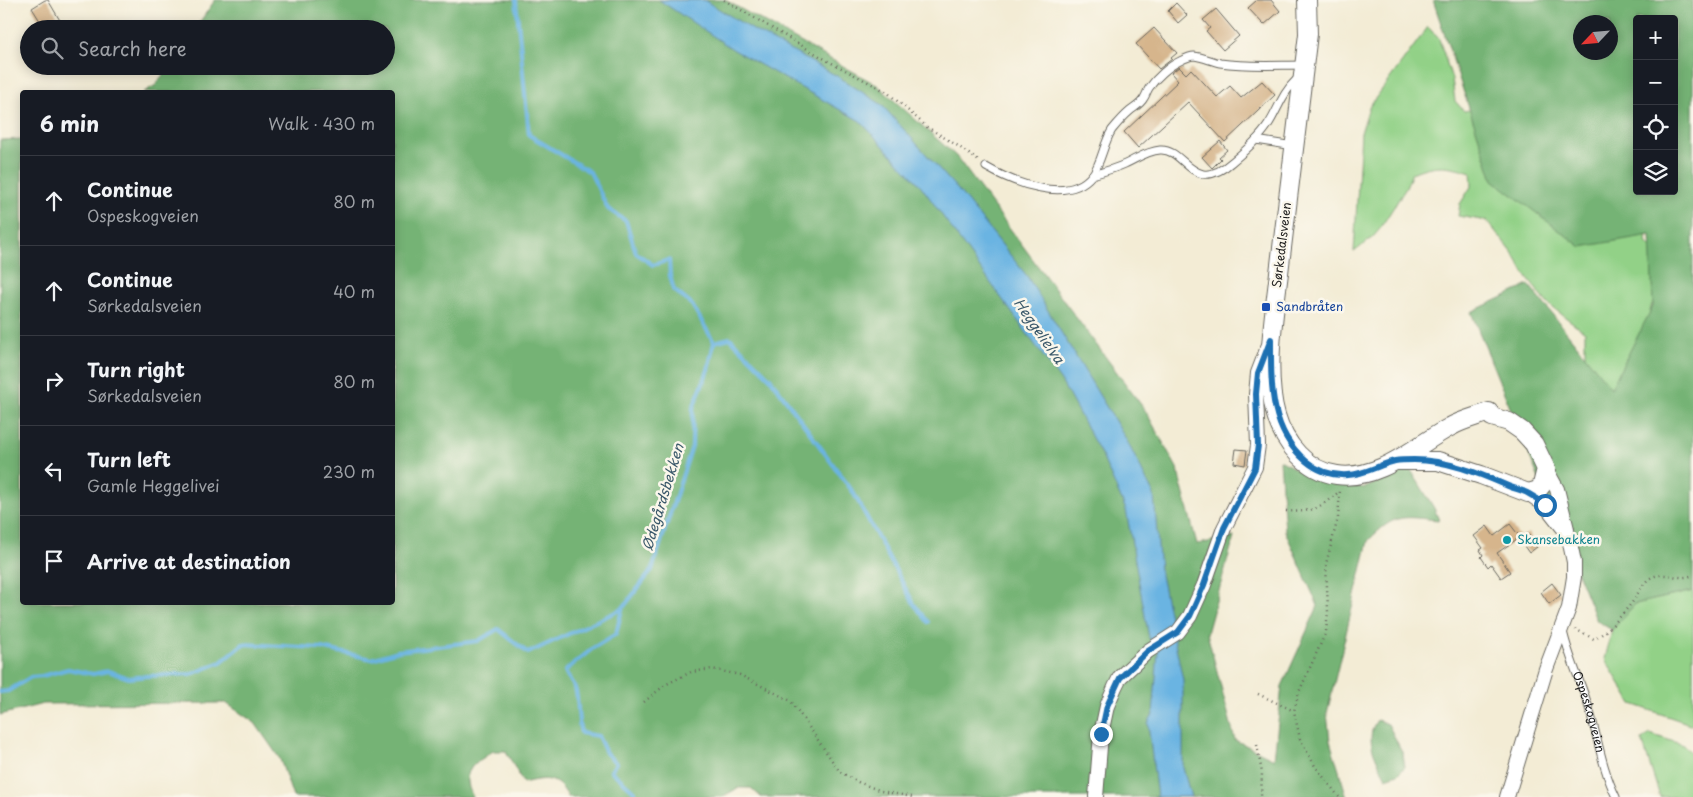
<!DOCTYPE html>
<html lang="en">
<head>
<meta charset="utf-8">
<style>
	:root { --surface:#171b24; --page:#242831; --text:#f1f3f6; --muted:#9ea1a6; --line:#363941 }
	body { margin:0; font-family:"Playpen Sans",sans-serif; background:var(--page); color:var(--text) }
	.controls { position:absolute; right:15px; top:15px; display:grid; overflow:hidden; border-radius:5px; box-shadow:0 2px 12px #0003 }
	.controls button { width:45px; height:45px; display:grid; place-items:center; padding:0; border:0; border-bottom:1px solid var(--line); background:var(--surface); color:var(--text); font:25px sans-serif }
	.compass { position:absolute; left:1573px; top:15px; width:45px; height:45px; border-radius:50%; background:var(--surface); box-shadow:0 2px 12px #0003; rotate:244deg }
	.stop { position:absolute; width:15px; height:15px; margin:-11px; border:4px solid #1f6fb2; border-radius:50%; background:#fff }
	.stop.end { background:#1f6fb2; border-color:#fff; box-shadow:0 1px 5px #0008 }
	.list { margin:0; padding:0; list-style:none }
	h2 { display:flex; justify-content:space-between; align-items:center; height:65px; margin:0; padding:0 20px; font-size:21px }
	h2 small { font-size:16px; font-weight:400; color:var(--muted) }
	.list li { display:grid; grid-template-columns:32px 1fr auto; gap:15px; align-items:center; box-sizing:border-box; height:90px; padding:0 20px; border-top:1px solid var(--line) }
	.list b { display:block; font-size:19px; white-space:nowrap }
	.list p { margin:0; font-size:16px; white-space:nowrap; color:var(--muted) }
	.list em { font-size:16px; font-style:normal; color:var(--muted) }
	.icon { flex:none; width:28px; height:28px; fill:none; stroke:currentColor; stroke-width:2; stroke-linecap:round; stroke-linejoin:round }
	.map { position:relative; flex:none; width:1693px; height:797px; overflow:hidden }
	.search { position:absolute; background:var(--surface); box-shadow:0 2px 12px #0003; left:20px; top:20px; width:375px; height:55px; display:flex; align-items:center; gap:12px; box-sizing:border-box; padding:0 18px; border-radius:28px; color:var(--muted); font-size:19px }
	.panel { position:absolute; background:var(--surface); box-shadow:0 2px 12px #0003; left:20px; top:90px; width:375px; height:515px; border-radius:5px }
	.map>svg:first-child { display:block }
</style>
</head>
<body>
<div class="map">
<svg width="1693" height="797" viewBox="0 0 1693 797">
	<rect width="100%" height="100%" fill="#fbf7ec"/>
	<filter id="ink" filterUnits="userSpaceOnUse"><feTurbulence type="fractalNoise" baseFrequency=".02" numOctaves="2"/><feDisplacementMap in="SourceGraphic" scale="10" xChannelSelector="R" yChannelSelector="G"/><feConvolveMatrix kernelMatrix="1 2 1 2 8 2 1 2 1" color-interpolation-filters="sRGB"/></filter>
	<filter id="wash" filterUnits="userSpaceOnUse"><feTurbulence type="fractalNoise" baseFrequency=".0096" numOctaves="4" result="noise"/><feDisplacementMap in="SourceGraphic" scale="20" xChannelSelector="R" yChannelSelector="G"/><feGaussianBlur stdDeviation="1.12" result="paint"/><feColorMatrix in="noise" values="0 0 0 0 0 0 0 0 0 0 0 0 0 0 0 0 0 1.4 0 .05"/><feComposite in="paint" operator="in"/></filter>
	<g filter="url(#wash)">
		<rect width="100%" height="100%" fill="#f3ecd5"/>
		<!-- green -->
		<g fill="#92d187" stroke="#577652">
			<path d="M1428,27L1439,39L1452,79L1455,101L1464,111L1475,109L1652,200L1646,242L1677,280L1666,306L1652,304L1632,381L1614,389L1594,382L1585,363V332L1548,304L1528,279L1512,252L1487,221L1458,216L1460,204L1472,185L1471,172C1448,165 1435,163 1412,173L1406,188L1379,230L1372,238L1354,252L1361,133L1369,107Z"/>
			<polygon points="1693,591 1693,725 1632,704 1605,659 1612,630 1635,604"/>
			<polygon points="1650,734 1684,745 1693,755 1693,797 1660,797 1642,740"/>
		</g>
		<!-- forest -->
		<g fill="#75b374" stroke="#486848" fill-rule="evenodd">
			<path d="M215,0H725L877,85L956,156L1145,410L1177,468L1197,544L1234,537L1207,633L1235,740L1274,759L1282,686L1318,606L1285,531L1280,460L1313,479L1365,488L1409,467L1434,508L1439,520C1402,517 1396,512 1368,541L1327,713L1330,741L1347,797H761L751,788H738L722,797H568C557,775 543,778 523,783L506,751H493L473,765L467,775L469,788L473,797H293L280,759L255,723L226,703L43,704L0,715V140L22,139V602H392V92H144L156,85L169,66H386V29H195Z"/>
			<path d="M1433,0H1693V591L1635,604L1612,630L1597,621L1471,312L1529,285L1611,388L1653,306L1650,235L1581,247L1493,180ZM1637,19H1674V191H1637ZM1580,22H1610V52H1580Z"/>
			<path d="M1377,720L1388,724L1403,754L1405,767L1398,774L1386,778C1377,759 1363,740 1377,720Z"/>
		</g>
		<!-- water -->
		<polygon fill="#6ab4e2" stroke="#43687f" points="659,0 704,0 755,31 837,76 881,104 959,191 1027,276 1126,439 1154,495 1160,570 1183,680 1183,768 1191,797 1157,797 1148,723 1153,714 1158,652 1149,638 1126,510 1101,454 1061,381 921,186 860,121 734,50"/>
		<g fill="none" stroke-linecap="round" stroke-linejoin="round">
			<!-- stream -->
			<g stroke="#6ab4e2" stroke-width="4">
				<path d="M516,0L529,135L590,172L608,209L626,221L636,253L653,265L669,260L670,276L674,290L692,305L714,342L708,370L693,408L692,446L652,570L622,609L616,634L593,648L565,671C568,679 573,683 575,688C579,699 577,719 581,733L598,736L606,753L616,763L611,771L634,791L635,797"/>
				<polyline points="714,342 730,338 770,378 853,492 914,604 928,622"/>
				<polyline points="0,692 8,691 31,677 42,676 68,669 93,674 108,671 129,678 147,676 192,674 221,662 243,644 321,648 372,659 398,651 478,641 498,629 528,653 622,609"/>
			</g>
		</g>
		<g id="blocks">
			<!-- building -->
			<g fill="#d6b58c">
				<polygon points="45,0 48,0 65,29 45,29 32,8"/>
				<polygon points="1257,0 1271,0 1280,11 1264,25 1248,8"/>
				<polygon points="1176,3 1187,15 1178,23 1168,11"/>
				<polygon points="1216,9 1239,36 1223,50 1206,31 1210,28 1203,20"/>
				<polygon points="1154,28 1177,53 1171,58 1172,59 1159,69 1136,44"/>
				<polygon points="1179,67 1186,74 1191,69 1217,97 1230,86 1241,98 1262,81 1275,95 1225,142 1188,102 1138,148 1124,132 1178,81 1171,73"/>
				<polygon points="1220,141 1227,150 1219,157 1221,159 1212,168 1202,157"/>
				<polygon points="1236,449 1247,450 1245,465 1234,463"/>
				<polygon points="1510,524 1520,537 1497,553 1510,572 1501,578 1491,564 1488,567 1481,557 1483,555 1480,550 1483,548 1474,536 1487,526 1494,536"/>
				<polygon points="1528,533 1537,547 1529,553 1519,539"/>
				<polygon points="1552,583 1561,595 1549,604 1541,592"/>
			</g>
		</g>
	</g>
	<g filter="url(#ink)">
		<use href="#blocks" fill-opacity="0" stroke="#67655d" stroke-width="1"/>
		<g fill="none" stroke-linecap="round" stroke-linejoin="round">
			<!-- service casing -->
			<g stroke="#67655d" stroke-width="9">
				<g id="service">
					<polyline points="1256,140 1294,146"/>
					<path d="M986,167C1012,182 1068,205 1092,175C1102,162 1103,144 1112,130C1117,124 1124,116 1130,111C1135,107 1141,104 1144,98C1146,95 1147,91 1149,88C1156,78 1169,66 1180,61C1184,59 1190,56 1194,56C1203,57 1211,61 1220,63C1247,67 1276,65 1304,65"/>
					<path d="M1092,175C1103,172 1114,169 1125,164C1136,159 1147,151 1160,150C1186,148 1192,197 1233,161C1245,151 1259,139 1268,125C1278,110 1282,93 1296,80H1302"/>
					<path id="s1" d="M1563,631C1569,658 1581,682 1589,708C1598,739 1602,768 1616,797"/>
				</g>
			</g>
			<!-- minor casing -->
			<g stroke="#67655d" stroke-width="16">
				<g id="minor">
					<polyline points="1546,469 1557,489 1567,529"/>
					<polyline points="1096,797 1101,734 1107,706 1115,687 1120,677 1133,665 1148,651 1178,632 1190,616 1204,585 1224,528 1255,467 1258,445 1256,394 1258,373 1268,347"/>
					<polyline points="1507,797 1546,669 1569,608 1574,577 1574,562 1568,534 1545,505 1528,493"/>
				</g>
			</g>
			<!-- tertiary casing -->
			<g stroke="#67655d" stroke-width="20">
				<path id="tertiary" d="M1307,0L1308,34C1299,108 1290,182 1281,256C1276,303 1263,370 1276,415C1284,443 1306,471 1337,475C1380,481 1416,445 1450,427C1462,420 1476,417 1489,412L1492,417L1509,422L1522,431L1534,444L1546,469L1542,485L1538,490L1528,493L1481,475L1438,461H1395"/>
			</g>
			<!-- path -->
			<g stroke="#67655d" stroke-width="2.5" stroke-dasharray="1 4" stroke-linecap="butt">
				<polyline points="724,0 828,61 887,92 927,127 958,146 980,162"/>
				<path d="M1286,511C1313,513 1319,508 1340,491"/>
				<path d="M1575,629L1594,639C1608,632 1620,617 1630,605C1638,596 1643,579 1655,576C1667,572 1679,581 1693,575"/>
				<polyline points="1258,694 1294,711"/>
				<polyline points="644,702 665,685 691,672 712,669 740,675 791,701 840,772 858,782 881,791 912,797"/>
				<polyline points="1257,745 1262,773 1261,797"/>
				<polyline points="1339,797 1315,766 1300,739 1294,711 1299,692 1326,632 1328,610 1326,564 1338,518 1340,490"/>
			</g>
			<!-- service -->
			<use href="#service" stroke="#fff" stroke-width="7"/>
			<!-- minor -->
			<use href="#minor" stroke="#fff" stroke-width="14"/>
			<!-- tertiary -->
			<use href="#tertiary" stroke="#fff" stroke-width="18"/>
		</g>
	</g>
	<g fill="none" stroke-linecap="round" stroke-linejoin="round" filter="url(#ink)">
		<!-- route -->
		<path stroke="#1f6fb2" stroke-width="6" d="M1101,734L1107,706L1120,678L1148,651L1178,632L1190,616L1204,585L1224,528L1255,468L1258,445L1256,394L1258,373L1271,339C1271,383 1269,430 1306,461C1318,471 1333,476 1348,475C1366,474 1378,465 1395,461C1401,460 1408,460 1414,460C1447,460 1478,473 1508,486C1515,489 1523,490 1529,494C1535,497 1540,501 1545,505"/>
	</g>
	<!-- markers -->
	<rect fill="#1a4fb4" stroke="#fbf7ec" stroke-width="2" x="1261" y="302" width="10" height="10" rx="2.5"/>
	<circle fill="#0f9aa8" stroke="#fbf7ec" stroke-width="2" cx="1507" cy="540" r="5"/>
	<g text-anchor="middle" stroke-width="5" stroke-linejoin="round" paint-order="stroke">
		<!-- street labels -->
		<g font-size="12" fill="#1c1c1c" stroke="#fbf7ec">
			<text transform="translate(1282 245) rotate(-83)" y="4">Sørkedalsveien</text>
			<text dy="4" stroke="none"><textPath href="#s1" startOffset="85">Ospeskogveien</textPath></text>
		</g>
		<!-- transit labels -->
		<g font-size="12" fill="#164399" stroke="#fbf7ec" text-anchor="start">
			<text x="1276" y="311">Sandbråten</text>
		</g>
		<!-- culture labels -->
		<g font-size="12" fill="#0d838f" stroke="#fbf7ec" text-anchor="start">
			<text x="1517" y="544">Skansebakken</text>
		</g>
		<!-- water labels -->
		<g font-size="14" font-style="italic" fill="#3b596b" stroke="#fbf7ec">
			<text transform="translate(1039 331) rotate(55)" y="5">Heggelielva</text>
			<text transform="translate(663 497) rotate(-73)" y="5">Ødegårdsbekken</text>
		</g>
	</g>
</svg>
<div class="controls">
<button>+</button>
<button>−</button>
<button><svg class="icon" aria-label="locate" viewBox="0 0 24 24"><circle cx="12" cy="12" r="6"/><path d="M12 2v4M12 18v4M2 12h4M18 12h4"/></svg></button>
<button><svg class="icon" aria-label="layers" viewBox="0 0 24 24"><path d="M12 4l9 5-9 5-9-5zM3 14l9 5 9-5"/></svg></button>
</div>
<svg class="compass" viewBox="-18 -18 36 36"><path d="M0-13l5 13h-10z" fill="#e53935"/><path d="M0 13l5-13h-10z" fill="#9ea1a6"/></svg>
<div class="stop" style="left:1545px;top:505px"></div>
<div class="stop end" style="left:1101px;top:734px"></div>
<div class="search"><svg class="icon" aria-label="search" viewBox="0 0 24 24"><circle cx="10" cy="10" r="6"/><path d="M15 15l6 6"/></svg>Search here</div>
<section class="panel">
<h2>6 min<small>Walk · 430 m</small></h2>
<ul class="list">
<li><svg class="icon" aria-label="ahead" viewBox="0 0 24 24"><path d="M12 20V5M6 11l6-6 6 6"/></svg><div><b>Continue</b><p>Ospeskogveien</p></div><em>80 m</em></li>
<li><svg class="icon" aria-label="ahead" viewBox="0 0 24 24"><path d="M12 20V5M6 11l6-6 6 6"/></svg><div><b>Continue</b><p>Sørkedalsveien</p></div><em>40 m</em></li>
<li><svg class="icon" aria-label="right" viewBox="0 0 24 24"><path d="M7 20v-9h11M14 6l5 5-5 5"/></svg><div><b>Turn right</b><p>Sørkedalsveien</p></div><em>80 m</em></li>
<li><svg class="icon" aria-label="left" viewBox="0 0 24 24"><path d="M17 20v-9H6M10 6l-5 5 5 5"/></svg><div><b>Turn left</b><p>Gamle Heggelivei</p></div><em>230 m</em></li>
<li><svg class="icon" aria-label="arrive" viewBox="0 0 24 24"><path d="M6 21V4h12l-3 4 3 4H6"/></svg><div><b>Arrive at destination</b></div></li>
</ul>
</section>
</div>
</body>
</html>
